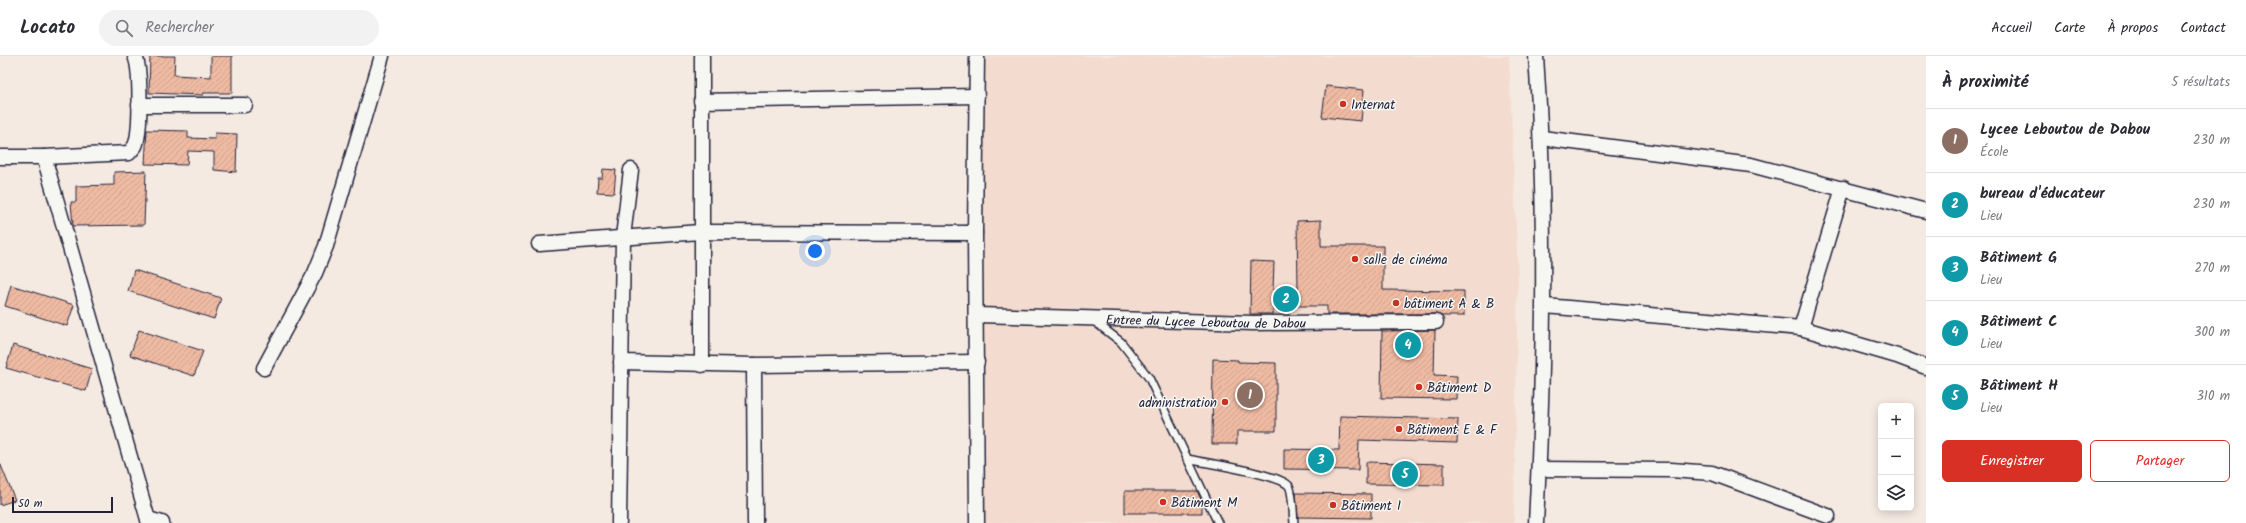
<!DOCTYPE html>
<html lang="fr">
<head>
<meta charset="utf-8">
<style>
	:root { --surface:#fff; --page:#f2f2f3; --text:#2b2b33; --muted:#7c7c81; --line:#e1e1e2; --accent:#d93025 }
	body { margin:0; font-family:Kalam,sans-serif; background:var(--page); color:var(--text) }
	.controls { position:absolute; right:12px; bottom:12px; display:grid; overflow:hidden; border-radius:6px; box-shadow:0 2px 10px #0003 }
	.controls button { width:36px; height:36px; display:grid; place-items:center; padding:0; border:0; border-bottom:1px solid var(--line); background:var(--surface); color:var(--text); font:20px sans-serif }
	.scale { position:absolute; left:12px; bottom:10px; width:101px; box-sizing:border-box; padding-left:4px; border:2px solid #22223b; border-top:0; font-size:11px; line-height:14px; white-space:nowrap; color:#22223b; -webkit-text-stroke:3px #f6f6f2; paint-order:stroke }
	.you { position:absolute; left:815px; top:195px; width:14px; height:14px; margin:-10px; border:3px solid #fff; border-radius:50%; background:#1a73e8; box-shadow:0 0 0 6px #1a73e833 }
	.badge { display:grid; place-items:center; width:26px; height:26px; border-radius:50%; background:var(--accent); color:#fff; font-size:13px; font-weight:700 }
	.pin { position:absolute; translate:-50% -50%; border:2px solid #fff; box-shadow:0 1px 4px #0006 }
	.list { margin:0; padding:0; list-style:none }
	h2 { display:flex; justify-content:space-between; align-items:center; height:52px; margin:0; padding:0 16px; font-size:17px }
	h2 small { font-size:13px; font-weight:400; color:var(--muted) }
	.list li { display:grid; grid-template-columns:26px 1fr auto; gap:12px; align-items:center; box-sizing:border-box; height:64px; padding:0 16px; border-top:1px solid var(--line) }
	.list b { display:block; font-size:15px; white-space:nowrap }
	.list p { margin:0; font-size:13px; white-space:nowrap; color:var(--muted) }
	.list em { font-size:13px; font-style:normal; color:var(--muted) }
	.actions { display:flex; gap:8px; padding:12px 16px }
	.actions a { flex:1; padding:9px 0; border:1px solid var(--accent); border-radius:6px; text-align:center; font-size:14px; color:var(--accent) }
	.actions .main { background:var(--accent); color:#fff }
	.icon { flex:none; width:22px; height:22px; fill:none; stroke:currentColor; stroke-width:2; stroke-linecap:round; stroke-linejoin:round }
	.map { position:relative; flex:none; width:1926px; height:467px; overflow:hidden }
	header { display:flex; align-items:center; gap:24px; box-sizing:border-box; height:56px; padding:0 20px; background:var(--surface); border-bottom:1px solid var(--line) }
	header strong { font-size:19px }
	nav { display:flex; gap:22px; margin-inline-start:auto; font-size:14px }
	.search { width:280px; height:36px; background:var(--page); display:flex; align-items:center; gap:10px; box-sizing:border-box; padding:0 14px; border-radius:22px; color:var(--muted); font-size:15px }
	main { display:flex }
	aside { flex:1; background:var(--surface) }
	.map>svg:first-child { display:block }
</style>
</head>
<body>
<header>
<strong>Locato</strong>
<div class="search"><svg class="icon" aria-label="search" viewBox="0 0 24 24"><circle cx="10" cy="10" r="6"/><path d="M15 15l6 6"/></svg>Rechercher</div>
<nav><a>Accueil</a><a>Carte</a><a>À propos</a><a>Contact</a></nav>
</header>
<main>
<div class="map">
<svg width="1926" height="467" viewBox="0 0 1926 467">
	<defs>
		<pattern id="building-hatch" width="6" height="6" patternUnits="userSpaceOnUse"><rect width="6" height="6" fill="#efbaa2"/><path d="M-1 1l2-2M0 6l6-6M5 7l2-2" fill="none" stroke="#cda08c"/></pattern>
	</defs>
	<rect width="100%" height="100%" fill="#f5eae2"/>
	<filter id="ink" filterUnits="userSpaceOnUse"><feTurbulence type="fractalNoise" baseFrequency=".025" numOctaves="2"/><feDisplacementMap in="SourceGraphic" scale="8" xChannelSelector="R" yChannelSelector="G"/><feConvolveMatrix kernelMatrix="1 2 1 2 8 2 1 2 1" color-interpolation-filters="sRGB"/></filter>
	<g filter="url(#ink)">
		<!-- built -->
		<polygon fill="#f3dccf" points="982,0 1509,0 1518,221 1514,467 985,467"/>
		<!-- building -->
		<g fill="url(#building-hatch)" stroke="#22223b">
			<polygon points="150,0 175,0 174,19 211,21 211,0 232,0 232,37 204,37 203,39 149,37"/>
			<polygon points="1326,30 1364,34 1361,65 1322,61"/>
			<polygon points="147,74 188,75 188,82 215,83 215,77 237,78 236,116 214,114 214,96 188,95 187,109 145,108"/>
			<polygon points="603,113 616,114 614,137 597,136 598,122 602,122"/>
			<polygon points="146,115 144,169 73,170 71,146 76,146 76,130 114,129 114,116"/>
			<polygon points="1321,164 1321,190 1383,190 1383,234 1464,235 1464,260 1442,260 1436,258 1327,258 1327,250 1295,250 1295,253 1273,253 1273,258 1250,258 1251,205 1274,206 1273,234 1298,233 1297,165"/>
			<polygon points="134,214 221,242 214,263 128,235"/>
			<polygon points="11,229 74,249 67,270 5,250"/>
			<polygon points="139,274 203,295 194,320 130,299"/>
			<polygon points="1435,274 1434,319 1457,320 1456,343 1381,342 1382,275"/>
			<polygon points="13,289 92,313 86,335 6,312"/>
			<polygon points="1213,303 1238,304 1238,306 1276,307 1276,375 1237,375 1237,388 1212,388"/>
			<polygon points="1340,360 1458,363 1457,387 1359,384 1358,414 1284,413 1284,393 1339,394"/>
			<polygon points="1366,406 1444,408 1444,429 1366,428"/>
			<polygon points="0,407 15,444 0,449"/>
			<polygon points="1125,435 1197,435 1202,445 1202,457 1125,457"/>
			<polygon points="1296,437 1371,438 1371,462 1298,461"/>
		</g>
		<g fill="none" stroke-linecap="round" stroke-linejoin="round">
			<!-- service casing -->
			<g stroke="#22223b" stroke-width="10">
				<g id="service">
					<polyline points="1094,265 1121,286 1149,322 1218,467"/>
					<path d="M1187,403C1206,407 1280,418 1289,430C1293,436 1293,459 1294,467"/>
				</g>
			</g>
			<!-- minor casing -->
			<g stroke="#22223b" stroke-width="17">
				<g id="minor">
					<polyline points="702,0 702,309"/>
					<polyline points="977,0 975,177 977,467"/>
					<polyline points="701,45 977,40"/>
					<polyline points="139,49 245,49"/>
					<polyline points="1542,82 1751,109 1926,155"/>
					<path d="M0,101H44L129,97C131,95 133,92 135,90C141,76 141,13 135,0"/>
					<polyline points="44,101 149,467"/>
					<polyline points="539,188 700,176 975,177"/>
					<polyline points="1545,250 1801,272 1897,300 1926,311"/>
					<path id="s1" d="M977,259L1253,267L1436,266"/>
					<polyline points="1801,272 1843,132"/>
					<polyline points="621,306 754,309 977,306"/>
					<polyline points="754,309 755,467"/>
					<polyline points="264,312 315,217 326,190 382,0"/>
					<polyline points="1539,413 1671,414 1712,417 1828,460"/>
					<polyline points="148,463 162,467"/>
					<polyline points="619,467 623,181 631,114"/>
					<path d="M1536,467C1544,311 1547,156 1536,0"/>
				</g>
			</g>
			<!-- service -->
			<use href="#service" stroke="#f6f6f2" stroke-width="7"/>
			<!-- minor -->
			<use href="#minor" stroke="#f6f6f2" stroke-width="14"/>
		</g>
	</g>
	<!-- markers -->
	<g fill="#c8321e" stroke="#f6f6f2" stroke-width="1.5">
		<circle cx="1343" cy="48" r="4"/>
		<circle cx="1355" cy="203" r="4"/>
		<circle cx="1396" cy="247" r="4"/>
		<circle cx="1419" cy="331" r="4"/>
		<circle cx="1225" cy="346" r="4"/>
		<circle cx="1399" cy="373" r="4"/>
		<circle cx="1163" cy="446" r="4"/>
		<circle cx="1333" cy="449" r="4"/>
	</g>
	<g text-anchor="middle" stroke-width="3" stroke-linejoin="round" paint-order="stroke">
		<!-- poi labels -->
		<g font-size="13" fill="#22223b" stroke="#f6f6f2" text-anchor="start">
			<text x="1351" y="53">Internat</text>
			<text x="1363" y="208">salle de cinéma</text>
			<text x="1404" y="252">bâtiment A &amp; B</text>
			<text x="1427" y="336">Bâtiment D</text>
			<text x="1217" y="351" text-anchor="end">administration</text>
			<text x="1407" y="378">Bâtiment E &amp; F</text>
			<text x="1171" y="451">Bâtiment M</text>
			<text x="1341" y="454">Bâtiment I</text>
		</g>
		<!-- street labels -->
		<g font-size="13" fill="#22223b" stroke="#f6f6f2">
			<text dy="5" stroke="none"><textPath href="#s1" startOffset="229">Entree du Lycee Leboutou de Dabou</textPath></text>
		</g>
	</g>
</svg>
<div class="controls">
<button>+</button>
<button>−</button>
<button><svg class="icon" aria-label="layers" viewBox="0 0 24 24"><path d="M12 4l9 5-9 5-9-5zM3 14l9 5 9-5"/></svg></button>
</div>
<div class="scale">50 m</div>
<div class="you"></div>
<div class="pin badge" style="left:1250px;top:339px;background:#8d6e63">1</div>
<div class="pin badge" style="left:1286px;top:243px;background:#0f9aa8">2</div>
<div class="pin badge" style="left:1321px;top:404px;background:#0f9aa8">3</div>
<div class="pin badge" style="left:1408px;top:289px;background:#0f9aa8">4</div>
<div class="pin badge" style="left:1405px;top:418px;background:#0f9aa8">5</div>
</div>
<aside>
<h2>À proximité<small>5 résultats</small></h2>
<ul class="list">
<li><span class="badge" style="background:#8d6e63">1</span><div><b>Lycee Leboutou de Dabou</b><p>École</p></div><em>230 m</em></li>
<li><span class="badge" style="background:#0f9aa8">2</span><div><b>bureau d'éducateur</b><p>Lieu</p></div><em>230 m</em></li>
<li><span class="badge" style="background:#0f9aa8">3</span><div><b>Bâtiment G</b><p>Lieu</p></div><em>270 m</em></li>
<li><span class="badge" style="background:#0f9aa8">4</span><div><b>Bâtiment C</b><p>Lieu</p></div><em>300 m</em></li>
<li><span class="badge" style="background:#0f9aa8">5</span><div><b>Bâtiment H</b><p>Lieu</p></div><em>310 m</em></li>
</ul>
<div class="actions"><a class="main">Enregistrer</a><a>Partager</a></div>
</aside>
</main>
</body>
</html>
